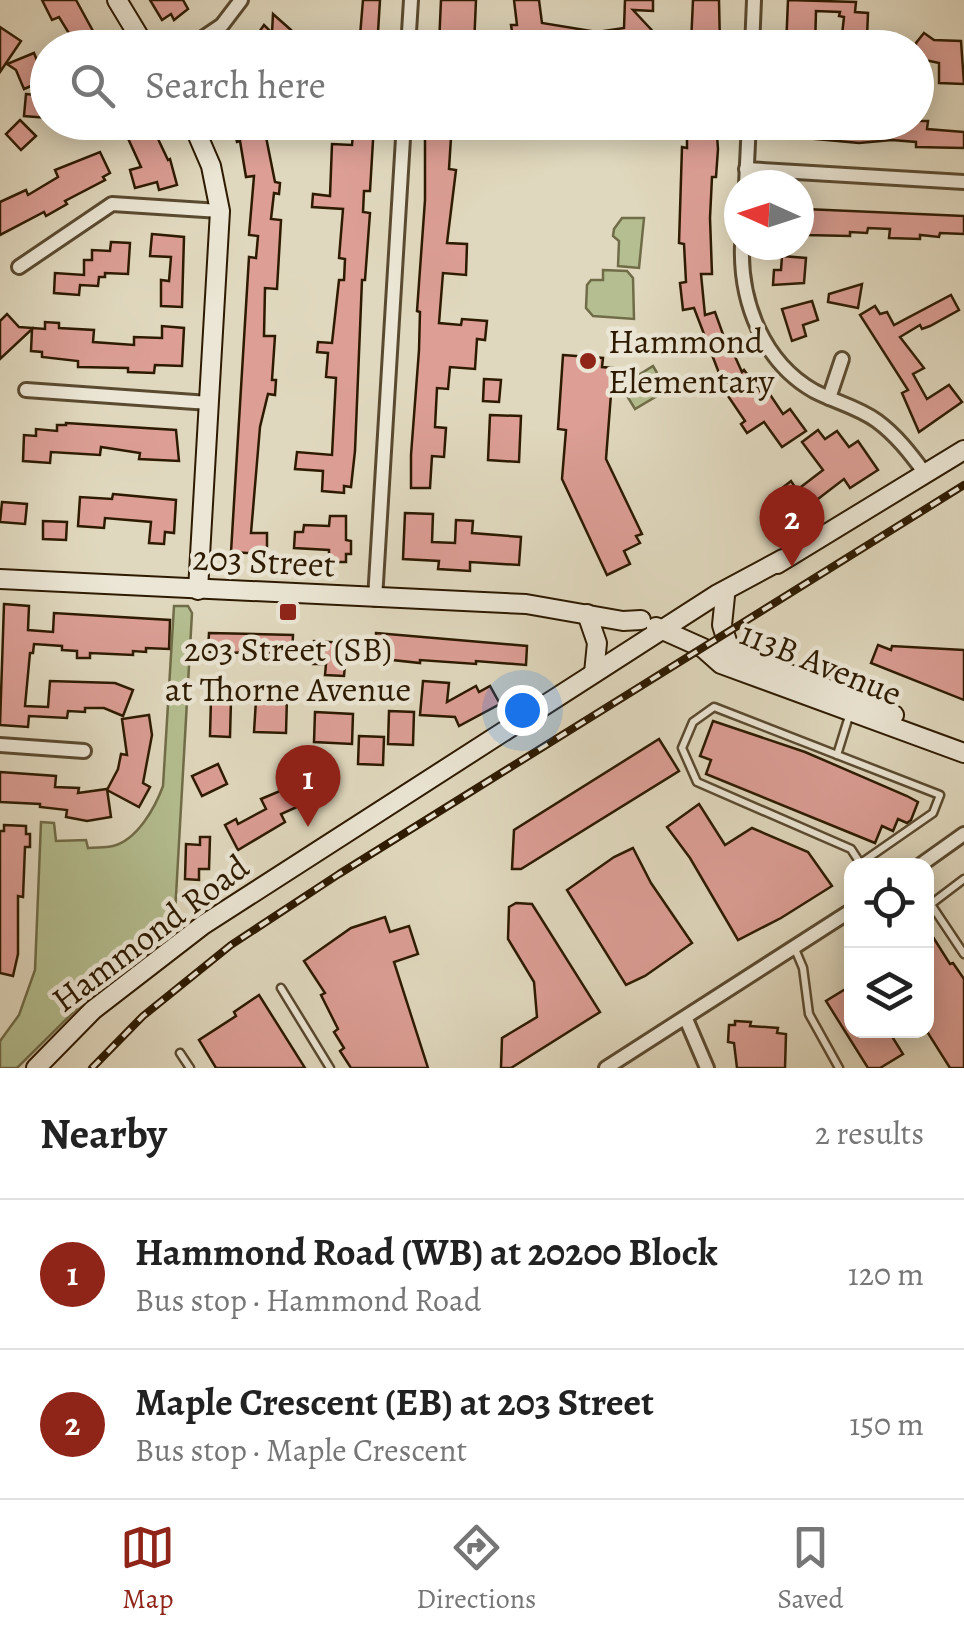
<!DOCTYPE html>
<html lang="en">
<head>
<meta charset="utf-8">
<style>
	:root { --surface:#fff; --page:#f6f6f6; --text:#222; --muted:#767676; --line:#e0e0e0; --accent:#8f2418 }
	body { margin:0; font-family:Alegreya,serif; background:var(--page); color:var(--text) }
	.controls { position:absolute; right:30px; bottom:30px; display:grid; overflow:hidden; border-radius:20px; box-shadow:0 5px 25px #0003 }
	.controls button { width:90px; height:90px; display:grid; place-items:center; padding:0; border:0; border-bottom:2px solid var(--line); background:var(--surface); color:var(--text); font:50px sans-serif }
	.compass { position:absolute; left:724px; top:170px; width:90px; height:90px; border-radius:50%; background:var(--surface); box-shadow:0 5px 25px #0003; rotate:273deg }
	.you { position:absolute; left:522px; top:710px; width:35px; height:35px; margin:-25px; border:8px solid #fff; border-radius:50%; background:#1a73e8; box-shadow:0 0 0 15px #1a73e833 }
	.badge { display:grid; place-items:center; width:65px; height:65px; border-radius:50%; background:var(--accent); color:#fff; font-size:32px; font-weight:700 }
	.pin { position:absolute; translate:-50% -82px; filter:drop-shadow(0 2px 5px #0008) }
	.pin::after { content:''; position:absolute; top:52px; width:35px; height:30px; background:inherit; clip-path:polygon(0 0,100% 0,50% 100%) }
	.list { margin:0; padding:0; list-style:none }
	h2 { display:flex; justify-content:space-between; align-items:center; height:130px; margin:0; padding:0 40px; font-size:42px }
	h2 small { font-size:32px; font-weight:400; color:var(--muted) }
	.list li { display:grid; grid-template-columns:65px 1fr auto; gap:30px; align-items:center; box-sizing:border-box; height:150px; padding:0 40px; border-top:2px solid var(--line) }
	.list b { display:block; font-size:38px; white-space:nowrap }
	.list p { margin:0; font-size:32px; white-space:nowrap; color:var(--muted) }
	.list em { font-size:32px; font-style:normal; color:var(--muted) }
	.icon { flex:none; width:55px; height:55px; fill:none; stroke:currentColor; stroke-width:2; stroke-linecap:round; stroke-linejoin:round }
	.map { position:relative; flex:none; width:964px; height:1068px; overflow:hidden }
	.search { position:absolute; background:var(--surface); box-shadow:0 5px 25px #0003; left:30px; right:30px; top:30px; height:110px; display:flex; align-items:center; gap:25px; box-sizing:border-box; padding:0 35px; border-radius:55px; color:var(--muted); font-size:38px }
	.sheet { height:430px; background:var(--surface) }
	nav { display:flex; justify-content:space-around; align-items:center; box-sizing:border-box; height:140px; border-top:2px solid var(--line); background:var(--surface); font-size:28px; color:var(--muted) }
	nav a { display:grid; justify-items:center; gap:5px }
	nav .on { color:var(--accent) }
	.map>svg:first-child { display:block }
</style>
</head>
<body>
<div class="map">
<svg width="964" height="1068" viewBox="0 0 964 1068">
	<rect width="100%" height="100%" fill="#e0d8be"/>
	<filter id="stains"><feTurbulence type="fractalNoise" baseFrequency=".002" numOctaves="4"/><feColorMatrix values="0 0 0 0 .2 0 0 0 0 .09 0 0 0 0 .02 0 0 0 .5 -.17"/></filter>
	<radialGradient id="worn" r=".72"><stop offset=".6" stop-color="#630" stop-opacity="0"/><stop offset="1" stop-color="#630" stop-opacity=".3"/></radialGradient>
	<!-- green -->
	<g fill="#b4be90" stroke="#706c48" stroke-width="2.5">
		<polygon points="622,218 644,218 639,268 618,266 619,241 613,236 614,229"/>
		<polygon points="603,270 627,271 633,278 634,319 593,316 586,308 587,285 591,280 603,280"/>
		<polygon points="653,366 667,390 635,409 621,386"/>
		<path d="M174,606H188L192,613L174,931L114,972L17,1068H0V1041L19,1015L35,970L41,822L54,823L56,841L86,840L88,848C96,847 105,848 113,846C137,840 155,808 163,786Z"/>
	</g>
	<!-- building -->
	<g fill="#dc9e95" stroke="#2d1a01" stroke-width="2.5">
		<polygon points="42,0 76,0 99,42 89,48 78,48 59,17 52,20"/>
		<polygon points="150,0 183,0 188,9 174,20 171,14 162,20"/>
		<polygon points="363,0 380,0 377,48 359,48"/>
		<polygon points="441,0 476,0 474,46 439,45"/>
		<polygon points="514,0 539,0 542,23 597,32 624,28 625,0 653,0 653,11 633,10 660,39 651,48 541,48 544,35 513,38 511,25 517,25"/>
		<polygon points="693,0 719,0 720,46 691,44"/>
		<polygon points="788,0 856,2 855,12 868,13 867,37 842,35 844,17 839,16 840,12 816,11 815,48 786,48"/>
		<polygon points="273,14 291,30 276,48 248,48 264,25 272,33"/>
		<polygon points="0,27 21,41 0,72"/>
		<polygon points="924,33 934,40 961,41 964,84 939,83 939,63 916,58 916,43"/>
		<polygon points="34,53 45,80 24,89 16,70 7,64"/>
		<polygon points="26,94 46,96 48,118 24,116"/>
		<polygon points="20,120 36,136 21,150 6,134"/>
		<polygon points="916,121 928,121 927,129 964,132 964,148 916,147 916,142 892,140 859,143 784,136 784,122 845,124"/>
		<polygon points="116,122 150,122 168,160 170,159 177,185 159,190 157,182 135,188 130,170 141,167 126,134"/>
		<polygon points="232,122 263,122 275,182 280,183 279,194 274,193 271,219 281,220 277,289 265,288 264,336 275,336 272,380 276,380 275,395 268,394 260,427 251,533 267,533 267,554 231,552 249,257 256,258 258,236 249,235 254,176 246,177 240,141 237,142"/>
		<polygon points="436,122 452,122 449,169 456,170 447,243 467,244 466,275 443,273 439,323 461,325 462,319 487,321 485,340 477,339 475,369 450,367 448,389 437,388 435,427 446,428 444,457 432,456 430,488 411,488 411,455 419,350 420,312 417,311 425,200 425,132 435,133"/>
		<polygon points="687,122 716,122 718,149 716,177 712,177 710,218 712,274 701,274 705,315 715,312 725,340 727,339 742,372 744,370 760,391 765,387 783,414 790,409 806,431 782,447 764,422 747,433 741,424 745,421 728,396 734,391 719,373 694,308 683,310 680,283 686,282 684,244 679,243 682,147 687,148"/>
		<polygon points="354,123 374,124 370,191 364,191 363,212 370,213 365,280 362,280 355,451 351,487 344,486 344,493 322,491 323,471 295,469 297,452 332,455 336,378 326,377 328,353 317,352 318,342 332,343 339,280 344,280 345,259 339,258 343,209 312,207 313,194 330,196 332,144 352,145"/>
		<polygon points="100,152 110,173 103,177 105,180 65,201 67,204 46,216 44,212 0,235 0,202 26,190 28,195 58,177 55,170"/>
		<polygon points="805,209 964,216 964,234 940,233 939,237 920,235 920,239 889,238 890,229 868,228 867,233 850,232 850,236 805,235"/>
		<polygon points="152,234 184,237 182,307 161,306 161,280 169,281 171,257 150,256"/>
		<polygon points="111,242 130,243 128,274 105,273 105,277 99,277 98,286 80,285 79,295 54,293 55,273 84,275 84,260 92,260 92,250 110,251"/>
		<polygon points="782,256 806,258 804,283 773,285 774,270 781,270"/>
		<polygon points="862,284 858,308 828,302 829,294"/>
		<polygon points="951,295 959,310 930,326 922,329 920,325 900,337 924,368 913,374 927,399 949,385 962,402 919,432 902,393 908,390 860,315 875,306 880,314 887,312 894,325"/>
		<polygon points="812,301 818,320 803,325 806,336 792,341 782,309"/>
		<polygon points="7,314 19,327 45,329 45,322 59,323 59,328 94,330 93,342 134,345 134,337 162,338 162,326 184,328 182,366 155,365 154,373 128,372 128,368 78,367 78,361 42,357 42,352 31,351 32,329 0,359 0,321"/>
		<polygon points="563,355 603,358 602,367 613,368 606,459 642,534 636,536 640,543 624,551 630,564 607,575 562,479 566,430 558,429"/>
		<polygon points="484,379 501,380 499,402 483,401"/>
		<polygon points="490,415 521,416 519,462 488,460"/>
		<polygon points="66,423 176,430 179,461 139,459 140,453 101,447 100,455 51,452 50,463 23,461 24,435 36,436 36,429 57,431 57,425 66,425"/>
		<polygon points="818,430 825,439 837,431 849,447 858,441 878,470 850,488 844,479 788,522 775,506 783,500 777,492 791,481 797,490 823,470 802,442"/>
		<polygon points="113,494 176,500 174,533 165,532 164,544 149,543 151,522 105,518 104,528 78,526 80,497 112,499"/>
		<polygon points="2,502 27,504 25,524 0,522"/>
		<polygon points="405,513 433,514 432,542 455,543 456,520 473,521 472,533 521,537 519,565 470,562 470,571 438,569 439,561 403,559"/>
		<polygon points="330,516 346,516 346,540 351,541 351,554 346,554 346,562 329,562 329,550 294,548 295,532 303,532 304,525 329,526"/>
		<polygon points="43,521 67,522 66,540 43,539"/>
		<polygon points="4,604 29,606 28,630 53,632 54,613 170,620 169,649 146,648 146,652 133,651 133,655 90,653 90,658 77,658 77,651 62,650 62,646 34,644 33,653 30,653 25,706 48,707 50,681 115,683 133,690 123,716 104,708 85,708 85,712 68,711 67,718 29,716 28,727 0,725"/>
		<polygon points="209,633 293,635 292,655 246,652 232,653 231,658 217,657 217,652 208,652"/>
		<polygon points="376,633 527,646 526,665 476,661 476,664 420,660 420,663 346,655 344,676 325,675 326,664 313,664 314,641 363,644 363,638 376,639"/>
		<polygon points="878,645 891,650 892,646 964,650 964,700 871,663"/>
		<polygon points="423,681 449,683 447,702 476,686 479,692 490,686 500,704 459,726 455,717 420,715"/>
		<polygon points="270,696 287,697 286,733 254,732 256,700 269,700"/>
		<polygon points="211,699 231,700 230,737 210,736"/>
		<polygon points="389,711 414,712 413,745 388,744"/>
		<polygon points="315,712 353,714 352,744 314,742"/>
		<polygon points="149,715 152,735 143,783 150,787 139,807 107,790 118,769 121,754 127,755 122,719"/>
		<polygon points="713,721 805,752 907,796 918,802 911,820 907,823 898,819 893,831 882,826 875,843 706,774 711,760 700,756"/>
		<polygon points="359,736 384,737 383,765 358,764"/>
		<polygon points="659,739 679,771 521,869 512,869 514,830"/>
		<polygon points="218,764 227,784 202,796 192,776"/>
		<polygon points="0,772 56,776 55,787 79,788 78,793 107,789 111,817 87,821 66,817 67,810 40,807 40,804 0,802"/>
		<polygon points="325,772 335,790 311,804 310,801 281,814 285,822 238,850 225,825 236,819 238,824 266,809 261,799"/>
		<polygon points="699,804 725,845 752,828 808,852 832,886 781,918 738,940 690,858 667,827"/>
		<polygon points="4,825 26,826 26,834 30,834 30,847 25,847 23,897 18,896 18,954 13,976 0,973 0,831 4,831"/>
		<polygon points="200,837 210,837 209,869 199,869 199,880 185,879 186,844 200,845"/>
		<polygon points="633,848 651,883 692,943 645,976 626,985 567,890 614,857"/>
		<polygon points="516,903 532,904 600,1012 511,1068 501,1068 502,1038 537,1017 534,982 508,939 509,907"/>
		<polygon points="385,917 390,932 409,926 418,954 394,962 428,1068 351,1068 340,1051 344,1048 334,1032 338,1029 321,995 325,993 304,961 351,928"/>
		<polygon points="926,926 950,964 953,963 964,979 964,1068 950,1068 926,1030"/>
		<polygon points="852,985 852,1030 888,1030 903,1054 880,1068 868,1068 826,1001"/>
		<polygon points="259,995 305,1068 216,1068 199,1040 236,1016 234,1012"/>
		<polygon points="735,1021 751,1022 750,1026 778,1028 777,1033 786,1034 785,1068 737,1068 734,1043 728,1042 729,1025 735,1025"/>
	</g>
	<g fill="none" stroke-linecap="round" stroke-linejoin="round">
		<!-- lane casing -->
		<g stroke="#5a4a30" stroke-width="11">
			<g id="lane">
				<polyline points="837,755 850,713"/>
				<polyline points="861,863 933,813 940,795 714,707 693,722 682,748 697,782 851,849 862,866"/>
				<polyline points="926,897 964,954"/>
				<polyline points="931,904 964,879"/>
				<polyline points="795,949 803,968 809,1014 839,1068"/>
				<polyline points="281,988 330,1068"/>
				<polyline points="180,1053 190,1068"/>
			</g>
		</g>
		<!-- street casing -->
		<g stroke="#5a4a30" stroke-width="18">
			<g id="street">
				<polyline points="188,48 222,25 241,0"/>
				<polyline points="408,48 411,0"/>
				<polyline points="752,48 754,0"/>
				<polyline points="746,169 964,182"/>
				<polyline points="746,185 749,122"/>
				<path d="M742,245C740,302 763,362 814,391C835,402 858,407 877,421C896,435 910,453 924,472"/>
				<polyline points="19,267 112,204 220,211"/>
				<polyline points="26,390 209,403"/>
				<polyline points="829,398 842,359"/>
				<polyline points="375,599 404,122"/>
				<polyline points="0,745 84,751"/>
				<polyline points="919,866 964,834"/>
				<polyline points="686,1019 707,1068"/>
				<polyline points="606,1068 852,910"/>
			</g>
		</g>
		<!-- secondary casing -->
		<g stroke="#2d1a01" stroke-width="22">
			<g id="secondary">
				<polyline points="117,0 146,48"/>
				<polyline points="192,122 211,166 220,211 198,590"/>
				<polyline points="777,564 964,450"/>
				<polyline points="0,579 526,604 623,621 641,620"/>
				<polyline points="725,596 722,625 730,651"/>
				<polyline points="587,614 597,643 594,673"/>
				<polyline points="656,627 703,648 721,664 964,753"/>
				<polyline points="711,653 730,651 894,715"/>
				<polyline points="36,1068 93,1010 203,925 716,595 783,559"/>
			</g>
		</g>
		<!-- lane -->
		<use href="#lane" stroke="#ebe6d5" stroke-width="6"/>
		<!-- street -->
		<use href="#street" stroke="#ebe6d5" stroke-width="12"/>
		<!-- secondary -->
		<use href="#secondary" stroke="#ebe6d5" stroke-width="18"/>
		<!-- rail casing -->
		<g stroke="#2d1a01" stroke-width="8">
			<polyline id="rail" points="92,1068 143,1016 231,945 339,874 964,485"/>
		</g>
		<!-- rail -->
		<use href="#rail" stroke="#ebe6d5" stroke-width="4" stroke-dasharray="11" stroke-linecap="butt"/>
	</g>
	<!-- markers -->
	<g fill="#8f2418" stroke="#ebe6d5" stroke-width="4">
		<circle cx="588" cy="361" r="10"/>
		<rect x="278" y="602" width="20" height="20" rx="5"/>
	</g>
	<g text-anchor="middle" stroke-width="9" stroke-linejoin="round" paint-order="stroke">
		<!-- poi labels -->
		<g font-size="35" fill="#2d1a01" stroke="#ebe6d5" text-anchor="start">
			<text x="608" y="353">Hammond<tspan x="608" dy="40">Elementary</tspan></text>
			<text x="288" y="661" text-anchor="middle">203 Street (SB)<tspan x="288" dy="40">at Thorne Avenue</tspan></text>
		</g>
		<!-- street labels -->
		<g font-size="35" fill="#2d1a01" stroke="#ebe6d5">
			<text transform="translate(264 561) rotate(3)" y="12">203 Street</text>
			<text transform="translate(821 663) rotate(22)" y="12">113B Avenue</text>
			<text transform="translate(150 933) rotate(-37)" y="12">Hammond Road</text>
		</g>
	</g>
	<rect width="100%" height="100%" filter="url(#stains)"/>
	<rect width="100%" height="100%" fill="url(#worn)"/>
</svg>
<div class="controls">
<button><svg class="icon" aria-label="locate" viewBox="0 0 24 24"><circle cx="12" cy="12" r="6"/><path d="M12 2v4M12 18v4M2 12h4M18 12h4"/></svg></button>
<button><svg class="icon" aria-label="layers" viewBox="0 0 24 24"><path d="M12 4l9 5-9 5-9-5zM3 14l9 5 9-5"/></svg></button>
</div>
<svg class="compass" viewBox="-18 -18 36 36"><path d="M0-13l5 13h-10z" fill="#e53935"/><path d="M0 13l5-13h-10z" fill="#767676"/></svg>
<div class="you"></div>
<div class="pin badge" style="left:308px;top:827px">1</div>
<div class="pin badge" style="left:792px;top:567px">2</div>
<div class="search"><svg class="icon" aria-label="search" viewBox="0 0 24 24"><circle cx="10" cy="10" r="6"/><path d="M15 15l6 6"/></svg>Search here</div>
</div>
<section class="sheet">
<h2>Nearby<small>2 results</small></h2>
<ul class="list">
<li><span class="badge">1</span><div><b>Hammond Road (WB) at 20200 Block</b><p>Bus stop · Hammond Road</p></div><em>120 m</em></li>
<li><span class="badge">2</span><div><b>Maple Crescent (EB) at 203 Street</b><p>Bus stop · Maple Crescent</p></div><em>150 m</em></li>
</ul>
</section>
<nav>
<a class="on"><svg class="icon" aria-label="map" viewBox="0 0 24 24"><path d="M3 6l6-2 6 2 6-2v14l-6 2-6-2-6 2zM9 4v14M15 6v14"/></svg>Map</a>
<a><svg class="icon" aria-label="directions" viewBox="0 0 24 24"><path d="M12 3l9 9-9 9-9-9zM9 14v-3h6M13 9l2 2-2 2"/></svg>Directions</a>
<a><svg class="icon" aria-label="saved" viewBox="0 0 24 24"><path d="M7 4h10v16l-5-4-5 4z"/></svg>Saved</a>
</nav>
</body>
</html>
